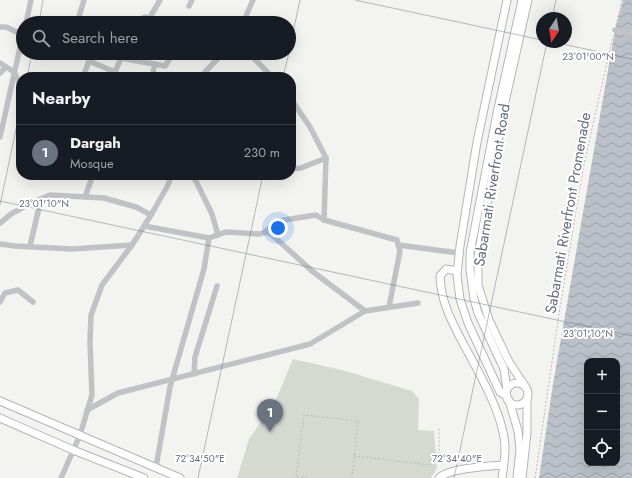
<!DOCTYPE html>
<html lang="en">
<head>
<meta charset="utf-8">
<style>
	:root { --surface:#171b24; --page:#20242c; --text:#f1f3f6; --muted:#9ea1a6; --line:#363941; --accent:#d27a33 }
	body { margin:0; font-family:Jost,sans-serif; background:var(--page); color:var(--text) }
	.controls { position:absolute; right:12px; bottom:12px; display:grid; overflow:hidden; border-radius:8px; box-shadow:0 4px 16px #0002 }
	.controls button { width:36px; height:36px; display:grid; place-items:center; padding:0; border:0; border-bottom:1px solid var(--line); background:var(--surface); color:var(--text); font:20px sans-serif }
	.compass { position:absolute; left:536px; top:12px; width:36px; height:36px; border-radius:50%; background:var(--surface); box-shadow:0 4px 16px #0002; rotate:192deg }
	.you { position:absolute; left:278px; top:228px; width:14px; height:14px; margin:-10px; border:3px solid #fff; border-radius:50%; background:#1a73e8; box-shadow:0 0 0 6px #1a73e833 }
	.badge { display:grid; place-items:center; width:26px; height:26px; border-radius:50%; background:var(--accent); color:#fff; font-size:13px; font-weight:700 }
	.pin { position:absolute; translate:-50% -33px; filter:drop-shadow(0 1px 2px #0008) }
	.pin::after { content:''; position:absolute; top:21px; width:14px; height:12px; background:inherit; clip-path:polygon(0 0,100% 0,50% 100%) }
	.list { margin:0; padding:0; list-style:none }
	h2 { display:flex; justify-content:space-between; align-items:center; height:52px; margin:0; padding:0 16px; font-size:17px }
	h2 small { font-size:13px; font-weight:400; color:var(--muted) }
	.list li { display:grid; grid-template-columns:26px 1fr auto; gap:12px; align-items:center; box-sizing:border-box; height:56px; padding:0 16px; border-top:1px solid var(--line) }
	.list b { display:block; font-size:15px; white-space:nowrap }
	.list p { margin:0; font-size:13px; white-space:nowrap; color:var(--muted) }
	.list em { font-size:13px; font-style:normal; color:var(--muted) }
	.icon { flex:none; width:22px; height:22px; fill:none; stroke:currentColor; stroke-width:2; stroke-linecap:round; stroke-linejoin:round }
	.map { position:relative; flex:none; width:632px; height:478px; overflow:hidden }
	.search { position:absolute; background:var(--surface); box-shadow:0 4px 16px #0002; left:16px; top:16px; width:280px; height:44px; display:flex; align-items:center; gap:10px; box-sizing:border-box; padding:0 14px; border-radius:22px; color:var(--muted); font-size:15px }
	.panel { position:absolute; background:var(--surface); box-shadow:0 4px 16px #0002; left:16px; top:72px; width:280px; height:108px; border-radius:16px }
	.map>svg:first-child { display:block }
</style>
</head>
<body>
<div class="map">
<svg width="632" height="478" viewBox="0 0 632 478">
	<defs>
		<pattern id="water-waves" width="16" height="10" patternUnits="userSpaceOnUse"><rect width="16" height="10" fill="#bbc1c8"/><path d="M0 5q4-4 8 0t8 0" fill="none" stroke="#9ca1a8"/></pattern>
	</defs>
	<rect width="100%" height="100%" fill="#f3f4f0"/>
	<!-- park -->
	<polygon fill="#d4dad2" points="293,359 342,370 412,391 419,399 418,430 434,431 437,468 431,478 237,478 249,439 275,402"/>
	<!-- water -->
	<path fill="url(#water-waves)" fill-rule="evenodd" d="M623,0H632V478H539L553,384L615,30ZM587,361H617V463H587Z"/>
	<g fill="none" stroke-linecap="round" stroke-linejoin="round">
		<!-- major casing -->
		<g stroke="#b3b5b9" stroke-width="9">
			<g id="major">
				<path d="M457,271L446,269L440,276C441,303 452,322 464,345C478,371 497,404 503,432C507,447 504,463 502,478"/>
				<circle cx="517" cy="394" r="11"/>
				<polyline points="525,386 509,362 489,320 478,285 478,256 505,102 528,0"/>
				<polyline points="507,390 504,369 478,313 474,299 470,270 470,253 497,113 522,0"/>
				<polyline points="507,396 500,392 468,323 460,299 457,275 460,246 477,142 507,0"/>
				<polyline points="509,400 518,431 520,450 517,478"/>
				<polyline points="0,401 180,478"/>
				<polyline points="0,418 73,450 144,478"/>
				<path d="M439,478C449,468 489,466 503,465"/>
				<polyline points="522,478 527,433 527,398"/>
			</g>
		</g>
		<!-- path -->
		<g stroke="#b9babd" stroke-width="1" stroke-dasharray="2 2" stroke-linecap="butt">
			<polyline points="616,25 622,0"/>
			<polyline points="354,456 430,465 430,453 439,453 439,427"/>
			<polyline points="307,478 296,477 304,415 358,421 352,478"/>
			<polyline points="535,478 559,314 583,169 613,36"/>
		</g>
		<!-- minor -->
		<g stroke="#c0c2c6" stroke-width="5.5">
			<polyline points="189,6 192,0"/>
			<polyline points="149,19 160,0"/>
			<polyline points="26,23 31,0"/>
			<polyline points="77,23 84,0"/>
			<polyline points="131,23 145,17 159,23"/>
			<polyline points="243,23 253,0"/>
			<polyline points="0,27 6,27 23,35"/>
			<polyline points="615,30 632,33"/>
			<polyline points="249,53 272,77"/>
			<polyline points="0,63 14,72 19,82 21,83"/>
			<polyline points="0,73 6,67"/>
			<polyline points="83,77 89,61 115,72 121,58 165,66 171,57 178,56 180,53"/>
			<polyline points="152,77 155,64"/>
			<polyline points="203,77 205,72 223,53"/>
			<polyline points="291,99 310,127 326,158"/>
			<polyline points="0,137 23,34"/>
			<polyline points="291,169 301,168 326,158 324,220"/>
			<polyline points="193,175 212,214 218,235"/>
			<polyline points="85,197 93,175"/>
			<polyline points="0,223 11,214 31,203 50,195 104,198 136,207 151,215"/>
			<polyline points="144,226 209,238 204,269 170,387 156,467"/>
			<polyline points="265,232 271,234 312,271 365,311"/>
			<polyline points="209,238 226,232 260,234 265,232 278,221 316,215 324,220 397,240 400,251 389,307"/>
			<polyline points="0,244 15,246 72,249 132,245"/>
			<polyline points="398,245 459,253"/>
			<polyline points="30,246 41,199"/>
			<polyline points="0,302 5,293 18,290 33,302"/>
			<polyline points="194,374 195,357 217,286"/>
			<polyline points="87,410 118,393 310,344 365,311 418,303"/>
			<polyline points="61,478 80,435 92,395 90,342 91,315 102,285 132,245 151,215 167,187 172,175"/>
		</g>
		<!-- major -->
		<use href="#major" stroke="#fff" stroke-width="7"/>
	</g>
	<!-- ticks -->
	<path fill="none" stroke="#666e7f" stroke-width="1" stroke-opacity="0.45" d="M355,0L542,40M552,18L556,0M39,23L43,0M553,42L632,59M289,51L300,0M27,77L32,53M283,77L289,53M0,201L632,336M0,205L21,106M198,478L263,175M454,478L547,42"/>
	<g text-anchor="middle" stroke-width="4" stroke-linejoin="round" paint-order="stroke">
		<!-- street labels -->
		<g font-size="15" fill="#666e7f" stroke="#fff">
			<text transform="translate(492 185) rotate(-81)" y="5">Sabarmati Riverfront Road</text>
			<text transform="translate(568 213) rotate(-80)" y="5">Sabarmati Riverfront Promenade</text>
		</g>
	</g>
	<g font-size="10" text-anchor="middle" fill="#666e7f" stroke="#fff" stroke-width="4" stroke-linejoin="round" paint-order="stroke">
		<text x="588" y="60">23°01'00"N</text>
		<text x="44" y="207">23°01'10"N</text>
		<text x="588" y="337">23°01'10"N</text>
		<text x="200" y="462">72°34'50"E</text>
		<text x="457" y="462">72°34'40"E</text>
	</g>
</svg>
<div class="controls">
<button>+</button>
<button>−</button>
<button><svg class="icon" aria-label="locate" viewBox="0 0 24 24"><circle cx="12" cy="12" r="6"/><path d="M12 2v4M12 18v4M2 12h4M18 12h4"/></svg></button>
</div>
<svg class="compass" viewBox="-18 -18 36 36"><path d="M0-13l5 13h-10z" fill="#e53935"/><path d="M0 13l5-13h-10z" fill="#9ea1a6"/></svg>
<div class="you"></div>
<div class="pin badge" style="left:270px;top:432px;background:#6b7280">1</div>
<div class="search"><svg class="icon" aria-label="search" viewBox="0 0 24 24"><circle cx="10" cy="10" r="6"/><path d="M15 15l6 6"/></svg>Search here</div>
<section class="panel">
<h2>Nearby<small></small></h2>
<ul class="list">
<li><span class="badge" style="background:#6b7280">1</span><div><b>Dargah</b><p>Mosque</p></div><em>230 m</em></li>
</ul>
</section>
</div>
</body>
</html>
